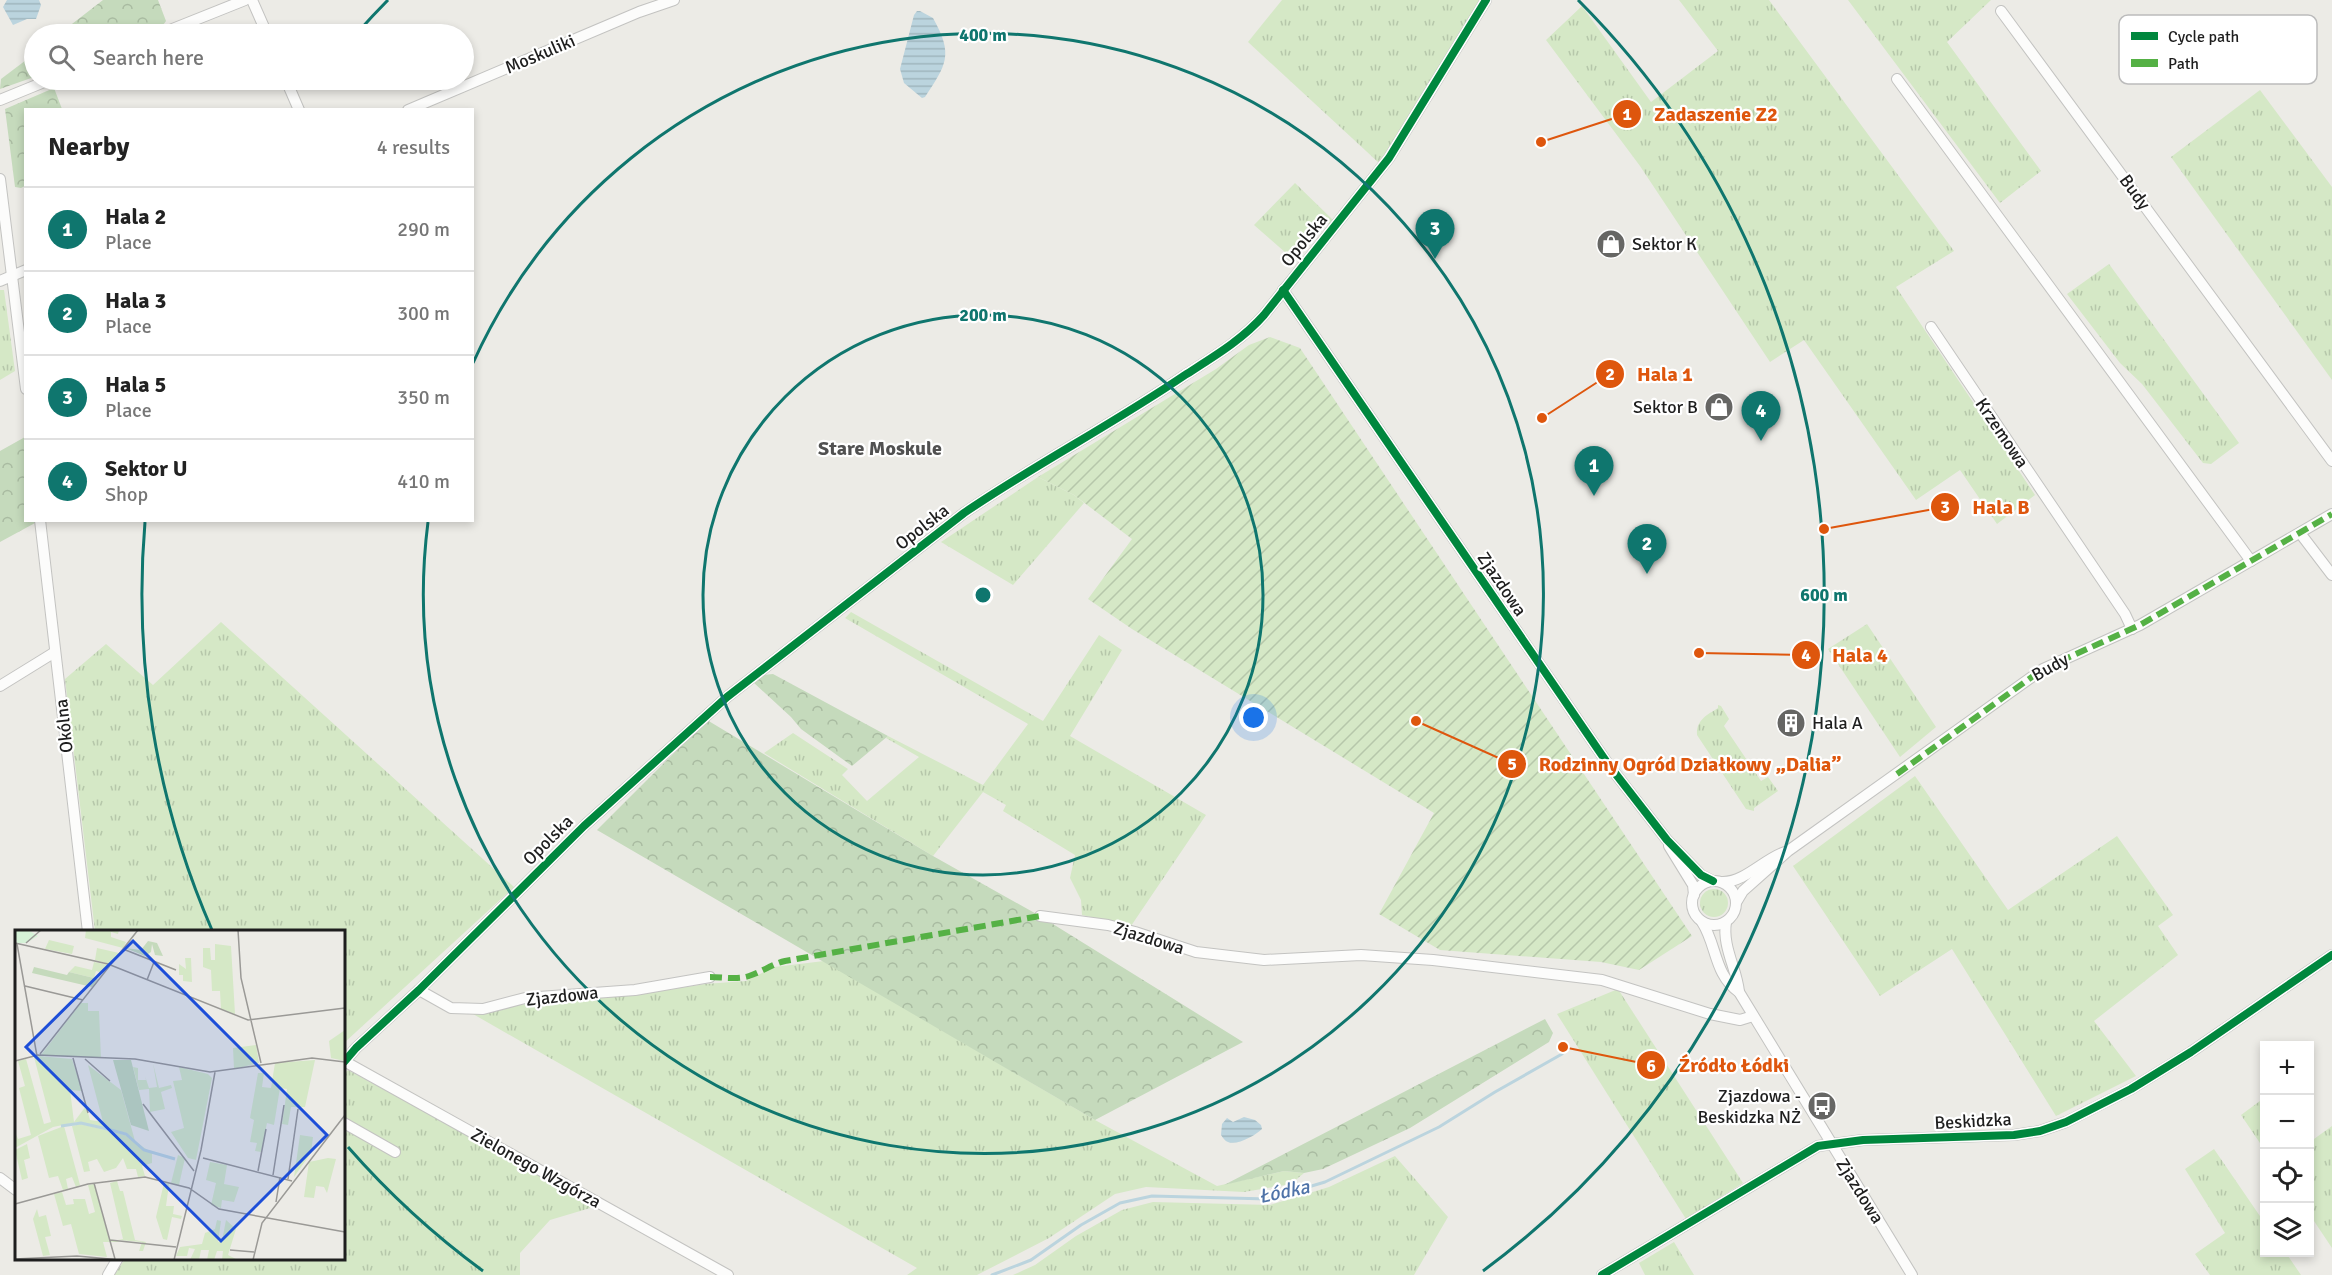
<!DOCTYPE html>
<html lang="en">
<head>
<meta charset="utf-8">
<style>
	:root { --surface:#fff; --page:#f6f6f6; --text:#222; --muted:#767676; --line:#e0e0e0; --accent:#0f766e }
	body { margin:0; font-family:Signika,sans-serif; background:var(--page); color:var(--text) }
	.controls { position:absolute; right:18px; bottom:18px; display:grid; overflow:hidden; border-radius:0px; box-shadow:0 3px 9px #0003 }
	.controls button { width:54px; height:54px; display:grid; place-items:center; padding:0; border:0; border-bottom:2px solid var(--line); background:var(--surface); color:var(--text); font:30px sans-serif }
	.you { position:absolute; left:1254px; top:718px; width:21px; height:21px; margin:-15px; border:4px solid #fff; border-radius:50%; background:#1a73e8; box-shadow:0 0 0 9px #1a73e833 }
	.badge { display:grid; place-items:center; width:39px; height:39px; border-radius:50%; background:var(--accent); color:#fff; font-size:20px; font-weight:700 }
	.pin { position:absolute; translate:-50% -50px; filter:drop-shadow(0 2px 3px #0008) }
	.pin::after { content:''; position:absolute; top:32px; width:21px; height:18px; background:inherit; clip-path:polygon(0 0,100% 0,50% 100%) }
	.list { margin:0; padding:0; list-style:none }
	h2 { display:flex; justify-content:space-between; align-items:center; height:78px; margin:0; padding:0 24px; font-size:26px }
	h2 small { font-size:20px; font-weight:400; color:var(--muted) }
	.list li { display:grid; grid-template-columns:39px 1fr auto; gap:18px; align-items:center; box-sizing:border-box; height:84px; padding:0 24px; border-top:2px solid var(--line) }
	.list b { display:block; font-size:22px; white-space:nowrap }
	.list p { margin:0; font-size:20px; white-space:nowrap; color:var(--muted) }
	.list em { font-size:20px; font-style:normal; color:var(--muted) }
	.icon { flex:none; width:33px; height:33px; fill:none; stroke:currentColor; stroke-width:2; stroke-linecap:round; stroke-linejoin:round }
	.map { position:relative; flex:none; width:2332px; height:1275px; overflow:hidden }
	.search { position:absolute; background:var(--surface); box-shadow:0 3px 9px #0003; left:24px; top:24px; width:450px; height:66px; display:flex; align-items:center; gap:15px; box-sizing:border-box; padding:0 21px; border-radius:33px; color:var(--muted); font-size:22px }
	.panel { position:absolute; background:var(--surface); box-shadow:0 3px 9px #0003; left:24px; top:108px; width:450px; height:414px; border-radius:0px }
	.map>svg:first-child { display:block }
</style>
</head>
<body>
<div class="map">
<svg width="2332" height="1275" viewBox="0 0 2332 1275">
	<defs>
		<pattern id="grass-tufts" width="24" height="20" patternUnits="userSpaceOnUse" patternTransform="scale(1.5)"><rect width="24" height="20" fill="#d5e8c6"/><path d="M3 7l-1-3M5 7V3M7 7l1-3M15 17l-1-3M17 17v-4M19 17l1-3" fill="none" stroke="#b6c7aa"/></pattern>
		<pattern id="forest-crowns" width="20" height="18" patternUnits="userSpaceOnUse" patternTransform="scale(1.5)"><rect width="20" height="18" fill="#c5dabc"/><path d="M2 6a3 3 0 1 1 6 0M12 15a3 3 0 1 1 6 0" fill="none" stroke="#a9bba1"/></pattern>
		<pattern id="garden-furrows" width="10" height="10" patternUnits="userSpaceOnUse" patternTransform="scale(1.5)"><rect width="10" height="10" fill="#d5e8c6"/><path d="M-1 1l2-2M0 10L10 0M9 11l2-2" fill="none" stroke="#b6c7aa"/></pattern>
		<pattern id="water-rules" width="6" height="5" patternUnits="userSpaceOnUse" patternTransform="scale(1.5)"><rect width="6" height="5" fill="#bbd4de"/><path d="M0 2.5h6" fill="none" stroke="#a0b6be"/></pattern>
	</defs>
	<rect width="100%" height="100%" fill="#ecebe6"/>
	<!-- grass -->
	<g fill="url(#grass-tufts)">
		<polygon points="1282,0 1481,0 1379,163 1248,42"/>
		<polygon points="1679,0 1769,0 1954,251 1896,287 2035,495 1997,524 1960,470 1916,500 1804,340 1770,362 1640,166 1546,40 1582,6 1651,102 1718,51"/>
		<polygon points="1848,0 1991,0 1947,42 2041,171 2000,203"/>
		<polygon points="2260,90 2332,187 2332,380 2171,157"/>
		<polygon points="1295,183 1333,220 1329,224 1326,221 1312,238 1309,236 1305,241 1308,243 1294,260 1254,225"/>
		<polygon points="2109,264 2239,443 2211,464 2203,463 2142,384 2120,363 2067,294"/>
		<polygon points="0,290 4,290 15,371 0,380"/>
		<polygon points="1038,477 1074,495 1084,503 1013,585 941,542"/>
		<polygon points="851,612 1043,721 1099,635 1122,650 1070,736 1206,815 1131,926 1082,915 1081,900 1070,878 1075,855 1003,811 1006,805 983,792 933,856 764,753 793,733 848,769 842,775 867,801 919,757 886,738 888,736 983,785 1028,724 845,618"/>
		<polygon points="221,622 514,887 344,1043 344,932 95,931 65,679 106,644 153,685"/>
		<polygon points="1867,624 1936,727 1900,757 1828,649"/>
		<path d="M1718,705L1721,706L1729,719L1724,726L1761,781L1768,777L1778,791L1754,808V811L1746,809L1697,735C1696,720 1707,715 1718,708Z"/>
		<polygon points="1915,776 2008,910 2117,836 2173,915 2158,926 2178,955 2094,1021 2136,1076 2056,1116 1952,949 1880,996 1793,866"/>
		<circle cx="1714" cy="903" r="14"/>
		<polygon points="824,961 1095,1120 1217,1186 1284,1171 1304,1173 1291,1184 1244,1192 1146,1187 1115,1194 1049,1238 977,1275 907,1275 917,1268 473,1014 551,999 641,994 705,984 746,981 774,967"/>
		<polygon points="1618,989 1743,1183 1686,1219 1557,1014"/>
		<polygon points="348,1070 597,1206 550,1220 520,1253 520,1275 114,1275 125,1259 344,1258 344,1074"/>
		<polygon points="2264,1098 2264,1149 2241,1115"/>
		<polygon points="2332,1126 2332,1248 2310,1215 2310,1135 2314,1139"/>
		<polygon points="2214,1149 2264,1222 2264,1252 2286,1253 2301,1275 2210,1275 2195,1254 2225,1233 2185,1169"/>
		<polygon points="1395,1156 1448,1217 1414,1275 1013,1275 1035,1265 1076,1236 1122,1210 1153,1202 1270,1205 1329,1187"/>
		<polygon points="1674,1242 1694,1275 1645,1275 1639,1263"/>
	</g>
	<!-- forest -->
	<g fill="url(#forest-crowns)">
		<path d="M103,0H158L166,21C153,43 84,35 59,34Z"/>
		<polygon points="34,54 34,77 0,89 1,79"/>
		<polygon points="54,88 62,109 26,110 25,186 21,188 15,187 5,109"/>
		<polygon points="25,437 26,520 35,521 35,523 0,542 0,451"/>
		<polygon points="773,674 888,736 852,766 801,729 791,717 753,682 763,675"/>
		<polygon points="707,720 933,856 1040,916 1243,1042 1095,1120 597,830"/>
		<polygon points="1545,1019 1553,1033 1549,1042 1410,1128 1323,1169 1304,1173 1284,1171 1224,1185"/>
	</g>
	<!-- garden -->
	<polygon fill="url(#garden-furrows)" points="1270,337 1300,348 1692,936 1639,970 1601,962 1440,950 1379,914 1434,813 1132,629 1088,599 1132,539 1074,495 1038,477 1216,369 1249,345"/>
	<!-- water -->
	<g fill="url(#water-rules)">
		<polygon points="7,0 39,0 41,5 36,19 27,19 13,25 3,7"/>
		<path d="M917,11H920L933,18C954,55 946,65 925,97L922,98L904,83L900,69L914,15Z"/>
		<path d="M1244,1117L1255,1120L1261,1125L1262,1129C1256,1135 1237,1146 1228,1142C1225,1141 1223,1138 1221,1135L1222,1124L1227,1118L1233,1122Z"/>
	</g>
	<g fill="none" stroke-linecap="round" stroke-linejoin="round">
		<!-- stream -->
		<polyline stroke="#bbd4de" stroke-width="3" points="992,1275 1031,1260 1081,1225 1120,1203 1152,1196 1268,1199 1325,1182 1439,1127 1495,1092 1562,1054"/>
		<!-- minor casing -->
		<g stroke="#c3c3c1" stroke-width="12">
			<g id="minor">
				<polyline points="252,0 267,34"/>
				<polyline points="2001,11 2332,461"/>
				<polyline points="160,34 245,0"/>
				<polyline points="1897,79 2251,561"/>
				<polyline points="286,80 299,110"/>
				<polyline points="0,100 49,80"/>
				<polyline points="408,110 639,12 674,0"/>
				<polyline points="0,179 26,389"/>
				<polyline points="0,281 26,270"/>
				<polyline points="1283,290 1608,764 1667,840 1701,875 1713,881"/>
				<polyline points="1931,327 2125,614 2132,629"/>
				<polyline points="40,520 88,932"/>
				<polyline points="2300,533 2332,575"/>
				<polyline points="0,686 55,652"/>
				<polyline points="1669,846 1693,885 1694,895"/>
				<circle cx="1714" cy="903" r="22"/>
				<path d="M1723,882C1745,882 1764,859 1785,852"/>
				<polyline points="1737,901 1743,891 1788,851 2043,669 2140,625 2332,514"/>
				<polyline points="1040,916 1108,925 1135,932 1196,952 1264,960 1361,955 1433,960 1602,980 1710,1014 1740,1020 1753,1016"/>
				<path d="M1702,922C1717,945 1714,975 1739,992L1912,1275"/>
				<path d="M1726,922C1722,947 1737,969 1739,992"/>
				<polyline points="419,990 451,1008 483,1009 525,998 635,990 710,977"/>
				<polyline points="344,1061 728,1275"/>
				<path d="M344,1062L356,1048L419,990L584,826L727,697L964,513C1036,464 1113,424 1185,375C1213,357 1242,340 1264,315L1389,158L1486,0"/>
				<polyline points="344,1123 395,1152"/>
				<polyline points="0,1178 16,1190"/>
				<polyline points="108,1275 118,1258"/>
				<polyline points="1602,1275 1818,1146 1863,1140 2014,1135 2040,1131 2066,1122 2131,1089 2191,1052 2332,955"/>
			</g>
		</g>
		<!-- minor -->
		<use href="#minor" stroke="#fcfcfb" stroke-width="10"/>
		<!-- quiet -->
		<g stroke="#55b145" stroke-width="6" stroke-dasharray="12 6" stroke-linecap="butt">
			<polyline points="1897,774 2043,669 2140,625 2332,514"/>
			<path d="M710,977C723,977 737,980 749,976C762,972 772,964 785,961L1040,916"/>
		</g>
		<!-- cycleway casing -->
		<g stroke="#fff" stroke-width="11">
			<g id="cycleway">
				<polyline points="1283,290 1608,764 1667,840 1701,875 1713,881"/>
				<path d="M344,1062L356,1048L419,990L584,826L727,697L964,513C1036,464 1113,424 1185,375C1213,357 1242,340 1264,315L1389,158L1486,0"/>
				<polyline points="1602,1275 1818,1146 1863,1140 2014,1135 2040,1131 2066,1122 2131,1089 2191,1052 2332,955"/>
			</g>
		</g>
		<!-- cycleway -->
		<use href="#cycleway" stroke="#00873e" stroke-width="8"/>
	</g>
	<!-- distance rings -->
	<g fill="none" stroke="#0f766e" stroke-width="3">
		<circle cx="983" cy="595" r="280"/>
		<path d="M473 363A560 560 0 1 1 428 522"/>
		<path d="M483 1271A841 841 0 0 1 348 1147M212 930A841 841 0 0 1 145 522M358 32A841 841 0 0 1 388 0M1578 0A841 841 0 0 1 1483 1271"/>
	</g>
	<!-- icons -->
	<defs>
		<g id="shop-disc" transform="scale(1.5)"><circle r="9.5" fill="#666664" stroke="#fff"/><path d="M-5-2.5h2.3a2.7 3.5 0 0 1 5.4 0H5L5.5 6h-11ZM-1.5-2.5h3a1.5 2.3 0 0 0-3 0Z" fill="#fff"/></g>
		<g id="building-disc" transform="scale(1.5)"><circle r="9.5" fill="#666664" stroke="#fff"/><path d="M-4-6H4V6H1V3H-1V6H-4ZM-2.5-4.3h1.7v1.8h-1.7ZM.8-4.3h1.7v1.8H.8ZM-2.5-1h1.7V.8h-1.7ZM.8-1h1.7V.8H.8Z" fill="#fff"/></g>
		<g id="bus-disc" transform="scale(1.5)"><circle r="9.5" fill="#666664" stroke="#fff"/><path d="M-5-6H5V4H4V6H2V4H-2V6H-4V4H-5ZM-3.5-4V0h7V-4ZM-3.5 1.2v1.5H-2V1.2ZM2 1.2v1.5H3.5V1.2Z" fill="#fff"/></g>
	</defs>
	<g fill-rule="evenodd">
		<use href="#shop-disc" x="1611" y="244"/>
		<use href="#shop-disc" x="1719" y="407"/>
		<use href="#building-disc" x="1791" y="723"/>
		<use href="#bus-disc" x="1822" y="1106"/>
	</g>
	<g text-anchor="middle" stroke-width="4.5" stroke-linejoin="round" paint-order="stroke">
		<!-- street labels -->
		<g font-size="18" fill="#1e1e1e" stroke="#fff">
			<text transform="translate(540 54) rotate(-23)" y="6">Moskuliki</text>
			<text transform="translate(2135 192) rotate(54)" y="6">Budy</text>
			<text transform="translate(1304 240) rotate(-51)" y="6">Opolska</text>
			<text transform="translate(2002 433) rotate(56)" y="6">Krzemowa</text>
			<text transform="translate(922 527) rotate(-38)" y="6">Opolska</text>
			<text transform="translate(1502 584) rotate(56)" y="6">Zjazdowa</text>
			<text transform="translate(2050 667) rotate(-29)" y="6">Budy</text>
			<text transform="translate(64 726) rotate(-96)" y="6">Okólna</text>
			<text transform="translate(548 840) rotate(-45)" y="6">Opolska</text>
			<text transform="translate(1149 938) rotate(17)" y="6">Zjazdowa</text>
			<text transform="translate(562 996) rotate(-6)" y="6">Zjazdowa</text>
			<text transform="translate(1973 1121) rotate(-3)" y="6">Beskidzka</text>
			<text transform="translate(536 1168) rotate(29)" y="6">Zielonego Wzgórza</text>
			<text transform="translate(1860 1191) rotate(58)" y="6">Zjazdowa</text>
		</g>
		<!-- poi labels -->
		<g font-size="18" fill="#1e1e1e" stroke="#fff" text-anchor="start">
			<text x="1632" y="250">Sektor K</text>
			<text x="1698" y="413" text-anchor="end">Sektor B</text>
			<text x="1812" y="729">Hala A</text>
			<text x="1801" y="1102" text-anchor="end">Zjazdowa -<tspan x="1801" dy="21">Beskidzka NŻ</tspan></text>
		</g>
		<!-- neighbourhood labels -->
		<g font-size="20" font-weight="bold" fill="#515151" stroke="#fff">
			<text x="880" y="455">Stare Moskule</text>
		</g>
		<!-- water labels -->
		<g font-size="20" font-style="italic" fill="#4f73a8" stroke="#fff">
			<text transform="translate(1284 1191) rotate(-12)" y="7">Łódka</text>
		</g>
	</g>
	<!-- overview -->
	<g transform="translate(15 930)">
		<rect width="330" height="330" fill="#ecebe6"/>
		<path d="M71,0H104L103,4L96,2V7L111,12L108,18L70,8ZM34,10L59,16L57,24L30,19ZM200,14L216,16L220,84L206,79L205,61H197L196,40L188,37V18H195L196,30H200ZM82,18L104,23L95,34L80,30ZM170,28H176L177,52L168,51V45H164V34L171,39ZM79,32L94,35L88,43L81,41L79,48L54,42L60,36L77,40ZM66,73H73V81H84L86,128L26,125ZM330,100V131L316,128L314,111ZM241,115L244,133L219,139L218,118ZM24,126L57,129L67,161L55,160L59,192L71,176L75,190L88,192L73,135L106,160L120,211L128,217L122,214L111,203L63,192L38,197L0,218V202L3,209L16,205L4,158L10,156L3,131L11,129L29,194L36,192L19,127ZM300,130L290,177H276L273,195L267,194L272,159L265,158L259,195L252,193L246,222L240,221L242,213L235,212L239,190L235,188L243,143H249L247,157L256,158L260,133ZM138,133L144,158L156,155L157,158L146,162L150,179L135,182L134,159L124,160L118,137L123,138V150H131L130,146L134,158L142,157ZM66,194L110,205L137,223V233L127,236L130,246L123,247L121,239H112L108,228L101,238L89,242L82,229L73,232L75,241L69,242L57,196ZM49,196L65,255L61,257L57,247L51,249L53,259L48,260L43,246L34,248L23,206ZM285,205L298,207L296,223L279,247ZM12,214L15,228L9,230L13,248L7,250L0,220ZM163,225L170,228L164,255L156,253ZM313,228L321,229L312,263L309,257L301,256L299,268L289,267L294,232ZM195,232L212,235L209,254L224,257L219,272L207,270L206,278L196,275L201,253L191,250ZM102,251L105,261H108L120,310L131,312L128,321H124L127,312L103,310L108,309L95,253ZM149,253L154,254L151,276H159L158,284L167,286L166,289L157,287L152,310L148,309L141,287ZM79,254L94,309L106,312H88L92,327L64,324L56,294L48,296L39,264L47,262L51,275L59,274L58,269H70L74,284L80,282L73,255ZM22,279L24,287L31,285L36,306L30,307L35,325L28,326L18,289ZM202,290L206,291L203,312L207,311L211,290L221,299L213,325L223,330H207L208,321H202L199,330H192L194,320H186L184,330H175L180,319L174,318L172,326H161L165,317L187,314L190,303L200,299Z" fill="#d5e8c6"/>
		<path d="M133,11L142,13L148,26L140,25L137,14L136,22L130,26L110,18L126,20ZM19,37L52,45L54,42L83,49L77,57L17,43ZM98,130H116L134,201L116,195Z" fill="#c5dabc"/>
		<path d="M0,0H13L23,6L11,13H2Z" fill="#d5f2d7"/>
		<path d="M164,137L193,144L197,148L181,230L173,228L156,202L169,198L158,151L167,150Z" fill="#d5e8c6"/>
		<path fill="none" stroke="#bbd4de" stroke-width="3" d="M46,196L66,193L92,199L111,204L129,220L160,229"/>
		<path fill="none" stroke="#9a9996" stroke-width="1.5" d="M223,0L226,48L246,133M0,13L93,34L233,90L330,78M11,13L26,0M2,14L22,126M108,19L161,40M132,50L139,32M10,56L68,70M25,124L123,0M58,128L73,183M70,129L95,151M0,131L23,125L120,129L195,142L297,128L330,132M128,174L179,241M186,220L200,142M188,228L277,251M243,241L251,199M258,245L269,175M273,249L283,179M79,253L100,329M261,272L265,247M0,274L73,254L130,247L174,258L204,279L330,302M95,310L161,317M215,320L239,322M0,329L62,326L106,330M159,330L186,220M238,330L247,293L330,185"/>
		<path fill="#1d4ed8" fill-opacity="0.15" stroke="#1d4ed8" stroke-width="3" d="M118,11L312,205L206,311L11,117Z"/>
		<rect width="330" height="330" fill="none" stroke="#1e1e1e" stroke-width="3"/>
	</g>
	<!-- legend -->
	<rect x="2119" y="15" width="198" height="69" rx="9" fill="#fff" stroke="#bcbcbc" stroke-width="1.5"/>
	<rect x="2131" y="32" width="27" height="8" fill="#00873e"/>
	<rect x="2131" y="59" width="27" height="8" fill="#55b145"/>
	<g font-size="16" fill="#1e1e1e">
		<text x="2168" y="42">Cycle path</text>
		<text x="2168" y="69">Path</text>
	</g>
	<circle cx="983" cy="595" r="9" fill="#0f766e" stroke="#fff" stroke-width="3"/>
	<g font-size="18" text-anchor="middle" font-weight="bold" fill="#0f766e" stroke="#fff" stroke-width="4.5" stroke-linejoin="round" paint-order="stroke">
		<text x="983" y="41">400 m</text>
		<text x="983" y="321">200 m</text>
		<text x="1824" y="601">600 m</text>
	</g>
	<!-- callouts -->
	<path fill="none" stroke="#de560d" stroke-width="2" d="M1541 142L1627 114M1542 418L1610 374M1824 529L1945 507M1699 653L1806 655M1416 721L1512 764M1563 1047L1651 1065"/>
	<g fill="#de560d" stroke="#fff" stroke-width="2">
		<circle cx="1541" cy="142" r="6"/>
		<circle cx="1542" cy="418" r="6"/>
		<circle cx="1824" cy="529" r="6"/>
		<circle cx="1699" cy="653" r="6"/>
		<circle cx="1416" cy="721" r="6"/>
		<circle cx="1563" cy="1047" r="6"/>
		<circle cx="1627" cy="114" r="15"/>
		<circle cx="1610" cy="374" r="15"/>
		<circle cx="1945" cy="507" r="15"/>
		<circle cx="1806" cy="655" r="15"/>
		<circle cx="1512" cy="764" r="15"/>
		<circle cx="1651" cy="1065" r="15"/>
	</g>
	<g font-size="18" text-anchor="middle" font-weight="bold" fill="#fff">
		<text x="1627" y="120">1</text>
		<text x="1610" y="380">2</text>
		<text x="1945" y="513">3</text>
		<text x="1806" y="661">4</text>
		<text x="1512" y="770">5</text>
		<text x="1651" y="1072">6</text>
	</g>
	<g font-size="20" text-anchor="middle" font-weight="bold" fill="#de560d" stroke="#fff" stroke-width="4.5" stroke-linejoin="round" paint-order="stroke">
		<text x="1716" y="121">Zadaszenie Z2</text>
		<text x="1665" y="381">Hala 1</text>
		<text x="2001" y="514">Hala B</text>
		<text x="1860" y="662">Hala 4</text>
		<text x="1690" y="771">Rodzinny Ogród Działkowy „Dalia”</text>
		<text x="1734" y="1072">Źródło Łódki</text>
	</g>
</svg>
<div class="controls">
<button>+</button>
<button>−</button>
<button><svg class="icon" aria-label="locate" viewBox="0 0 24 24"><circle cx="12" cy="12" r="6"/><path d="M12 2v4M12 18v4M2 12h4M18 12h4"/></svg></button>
<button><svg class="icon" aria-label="layers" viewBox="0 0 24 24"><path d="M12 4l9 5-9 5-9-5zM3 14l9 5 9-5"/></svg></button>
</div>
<div class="you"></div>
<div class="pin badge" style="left:1594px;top:496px">1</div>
<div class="pin badge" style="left:1647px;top:574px">2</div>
<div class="pin badge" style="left:1435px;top:259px">3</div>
<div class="pin badge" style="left:1761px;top:441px">4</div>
<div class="search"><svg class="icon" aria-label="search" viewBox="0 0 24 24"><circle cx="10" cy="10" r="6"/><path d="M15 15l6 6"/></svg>Search here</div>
<section class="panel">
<h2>Nearby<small>4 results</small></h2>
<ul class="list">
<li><span class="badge">1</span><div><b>Hala 2</b><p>Place</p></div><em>290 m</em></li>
<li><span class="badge">2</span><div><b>Hala 3</b><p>Place</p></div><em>300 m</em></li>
<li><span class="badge">3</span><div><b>Hala 5</b><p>Place</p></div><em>350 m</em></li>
<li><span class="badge">4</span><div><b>Sektor U</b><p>Shop</p></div><em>410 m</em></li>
</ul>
</section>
</div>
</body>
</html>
